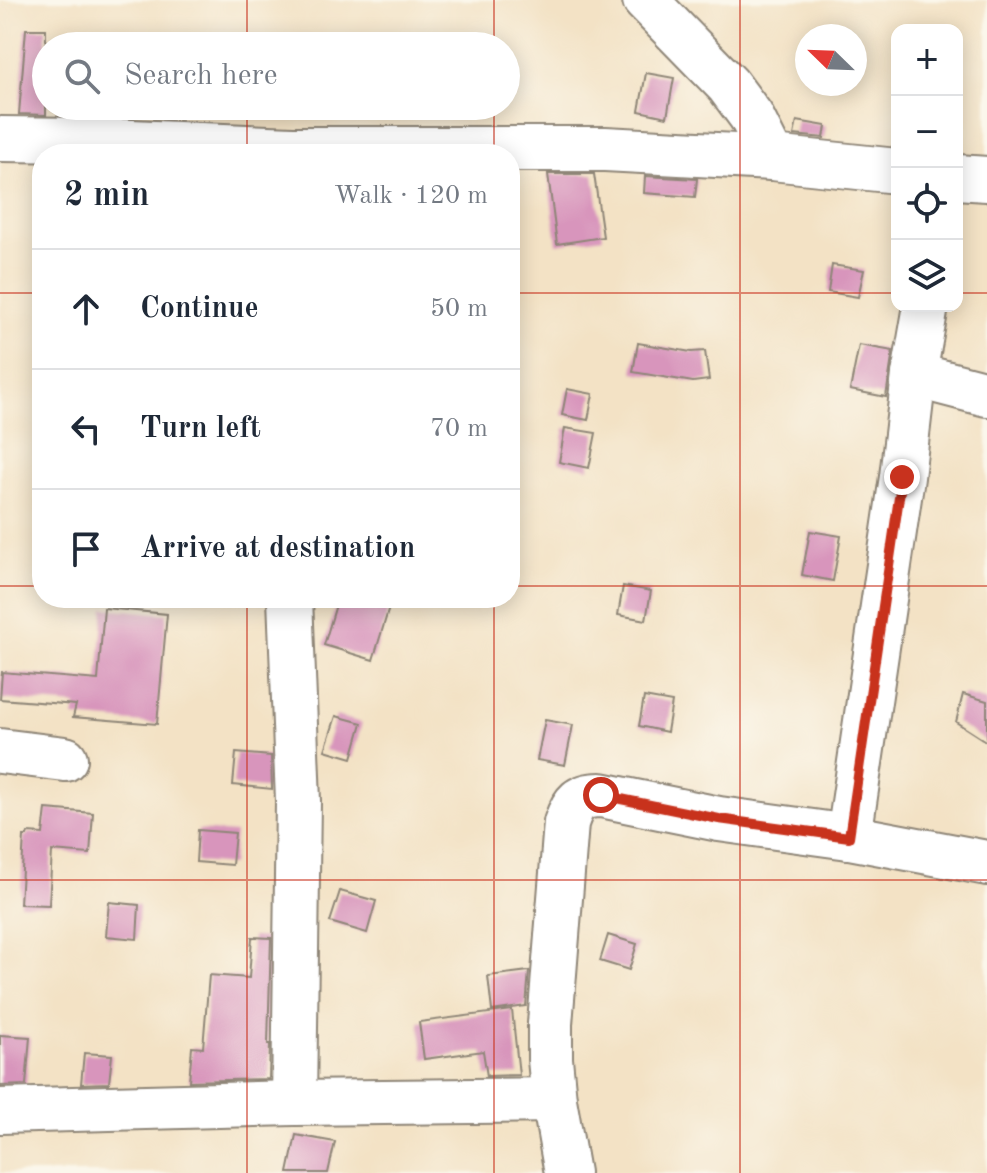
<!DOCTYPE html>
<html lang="en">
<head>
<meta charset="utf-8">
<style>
	:root { --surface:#fff; --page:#f2f2f3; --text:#1f2937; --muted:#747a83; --line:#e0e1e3 }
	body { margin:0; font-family:"Old Standard TT",serif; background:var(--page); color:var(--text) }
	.controls { position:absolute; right:24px; top:24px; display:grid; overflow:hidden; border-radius:16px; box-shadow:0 4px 20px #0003 }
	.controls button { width:72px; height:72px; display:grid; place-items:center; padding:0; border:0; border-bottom:2px solid var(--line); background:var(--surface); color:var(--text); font:40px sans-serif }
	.compass { position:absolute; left:795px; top:24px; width:72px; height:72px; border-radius:50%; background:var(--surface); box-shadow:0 4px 20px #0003; rotate:293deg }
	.stop { position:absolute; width:24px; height:24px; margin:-18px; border:6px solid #c8321e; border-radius:50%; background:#fff }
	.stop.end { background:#c8321e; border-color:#fff; box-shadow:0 2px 8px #0008 }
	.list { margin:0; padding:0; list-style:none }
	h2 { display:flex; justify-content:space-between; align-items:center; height:104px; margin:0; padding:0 32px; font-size:34px }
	h2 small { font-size:26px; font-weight:400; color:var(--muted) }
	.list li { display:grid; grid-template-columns:52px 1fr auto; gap:24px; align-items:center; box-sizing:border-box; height:120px; padding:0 32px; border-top:2px solid var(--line) }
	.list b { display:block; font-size:30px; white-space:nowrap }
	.list em { font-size:26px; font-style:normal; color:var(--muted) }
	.icon { flex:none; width:44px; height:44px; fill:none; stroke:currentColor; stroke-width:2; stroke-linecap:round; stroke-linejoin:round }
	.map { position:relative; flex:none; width:987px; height:1173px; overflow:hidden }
	.search { position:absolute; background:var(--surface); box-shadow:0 4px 20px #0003; left:32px; top:32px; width:488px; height:88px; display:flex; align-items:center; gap:20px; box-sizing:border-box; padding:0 28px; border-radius:44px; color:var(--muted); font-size:30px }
	.panel { position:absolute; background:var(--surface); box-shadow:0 4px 20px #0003; left:32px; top:144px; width:488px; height:464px; border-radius:32px }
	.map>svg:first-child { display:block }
</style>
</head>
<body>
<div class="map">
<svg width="987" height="1173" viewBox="0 0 987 1173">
	<rect width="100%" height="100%" fill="#fbf7ec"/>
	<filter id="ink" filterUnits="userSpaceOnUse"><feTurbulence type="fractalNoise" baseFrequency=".0125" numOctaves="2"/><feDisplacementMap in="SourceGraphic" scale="16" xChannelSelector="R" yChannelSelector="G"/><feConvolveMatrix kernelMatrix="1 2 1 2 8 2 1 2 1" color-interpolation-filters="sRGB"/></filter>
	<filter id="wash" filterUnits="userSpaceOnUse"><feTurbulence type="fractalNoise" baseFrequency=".006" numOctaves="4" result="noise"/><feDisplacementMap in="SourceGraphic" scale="32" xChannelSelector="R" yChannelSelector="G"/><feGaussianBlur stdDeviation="1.8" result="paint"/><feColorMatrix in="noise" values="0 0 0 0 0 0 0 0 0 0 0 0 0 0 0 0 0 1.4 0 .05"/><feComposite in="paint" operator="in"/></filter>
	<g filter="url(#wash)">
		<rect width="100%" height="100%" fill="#f3e2c5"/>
		<g id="blocks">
			<!-- building -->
			<g fill="#d895bc">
				<polygon points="26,29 46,29 46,115 19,114"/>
				<polygon points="646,73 674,78 667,117 639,111"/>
				<polygon points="797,121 826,126 824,138 794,135"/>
				<polygon points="548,174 594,174 603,237 557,244"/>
				<polygon points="645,176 697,179 695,197 644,193"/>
				<polygon points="832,265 864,270 858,297 828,292"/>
				<polygon points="638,343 691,352 705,351 709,380 693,382 633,372"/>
				<polygon points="859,345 893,351 886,397 850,390"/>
				<polygon points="567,389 593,394 588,420 562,415"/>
				<polygon points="565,428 596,433 589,468 559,462"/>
				<polygon points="810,531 841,536 833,581 802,575"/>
				<polygon points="623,586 651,591 646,620 618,615"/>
				<polygon points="338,598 392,598 373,660 324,645"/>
				<polygon points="104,608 167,614 157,724 73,717 76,705 0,699 2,672 98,680"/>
				<polygon points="963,694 987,701 987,742 956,722"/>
				<polygon points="644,697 672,702 667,732 639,726"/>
				<polygon points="336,716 362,723 352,758 325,750"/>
				<polygon points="545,720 573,725 565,765 537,760"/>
				<polygon points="236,753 271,756 272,789 233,785"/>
				<polygon points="46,809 93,813 90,854 52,851 49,905 20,904 24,836 27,836 28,833 43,834"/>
				<polygon points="198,830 235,833 232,865 196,862"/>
				<polygon points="340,891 376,901 367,933 330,922"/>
				<polygon points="109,902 139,905 137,939 106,936"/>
				<polygon points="608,935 637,944 629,970 600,961"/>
				<polygon points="252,937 271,938 268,1044 270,1044 269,1079 189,1081 192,1047 203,1048 209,975 249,978"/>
				<polygon points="529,971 526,1006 492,1011 488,976"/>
				<polygon points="512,1010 519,1075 487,1076 483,1051 424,1059 419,1022"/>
				<polygon points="0,1035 30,1037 26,1085 0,1086"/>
				<polygon points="84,1053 112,1055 109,1083 81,1084"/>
				<polygon points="296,1135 335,1142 328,1173 288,1173"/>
			</g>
		</g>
	</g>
	<g filter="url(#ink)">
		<use href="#blocks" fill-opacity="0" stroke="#8f8678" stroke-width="2"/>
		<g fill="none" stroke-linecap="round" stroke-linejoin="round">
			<!-- minor casing -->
			<g stroke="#8f8678" stroke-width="48">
				<g id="minor">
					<polyline points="645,0 728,85 751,116 772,158"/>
					<polyline points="0,139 85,140 293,149 605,149 772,158 897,171"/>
					<polyline points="957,177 987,179"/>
					<polyline points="914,375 987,394"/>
					<polyline points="290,598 298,801 294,1103"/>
					<polyline points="0,751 65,759"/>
					<polyline points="849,837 902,477 914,375 926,306"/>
					<polyline points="0,1111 294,1103 554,1100"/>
					<path d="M567,1173L554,1100L550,1059V1024L566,823C573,802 579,795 601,795L719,819L849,837L987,863"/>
				</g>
			</g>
			<!-- minor -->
			<use href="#minor" stroke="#fff" stroke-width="44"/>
		</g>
	</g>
	<g fill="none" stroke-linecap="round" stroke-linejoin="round" filter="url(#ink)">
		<!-- route -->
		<polyline stroke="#c8321e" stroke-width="10" points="601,795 719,819 849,837 902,477"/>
	</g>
	<!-- grid -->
	<path fill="none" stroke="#c8321e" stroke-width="2" stroke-opacity="0.55" d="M247,0V46M494,0V46M740,0V1173M247,106V154M494,106V154M0,293H42M510,293H897M957,293H987M0,586H42M510,586H987M247,598V1173M494,598V1173M0,880H987"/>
</svg>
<div class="controls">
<button>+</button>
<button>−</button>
<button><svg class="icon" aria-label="locate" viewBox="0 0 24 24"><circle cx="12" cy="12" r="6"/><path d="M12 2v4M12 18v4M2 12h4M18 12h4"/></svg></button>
<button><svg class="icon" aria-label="layers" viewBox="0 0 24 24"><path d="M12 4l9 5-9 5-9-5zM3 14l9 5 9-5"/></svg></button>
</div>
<svg class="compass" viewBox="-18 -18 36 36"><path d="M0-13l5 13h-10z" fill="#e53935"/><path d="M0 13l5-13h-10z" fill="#747a83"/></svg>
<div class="stop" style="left:601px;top:795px"></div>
<div class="stop end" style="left:902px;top:477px"></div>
<div class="search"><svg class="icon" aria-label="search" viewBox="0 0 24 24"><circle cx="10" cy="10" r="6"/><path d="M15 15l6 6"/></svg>Search here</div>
<section class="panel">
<h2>2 min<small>Walk · 120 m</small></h2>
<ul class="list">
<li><svg class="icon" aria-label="ahead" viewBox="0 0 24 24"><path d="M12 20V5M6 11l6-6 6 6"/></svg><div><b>Continue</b></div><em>50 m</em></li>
<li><svg class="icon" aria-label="left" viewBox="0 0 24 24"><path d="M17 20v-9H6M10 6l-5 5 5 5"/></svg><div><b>Turn left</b></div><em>70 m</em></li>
<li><svg class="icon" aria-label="arrive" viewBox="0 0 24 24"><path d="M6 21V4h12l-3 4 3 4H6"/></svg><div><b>Arrive at destination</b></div></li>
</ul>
</section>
</div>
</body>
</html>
